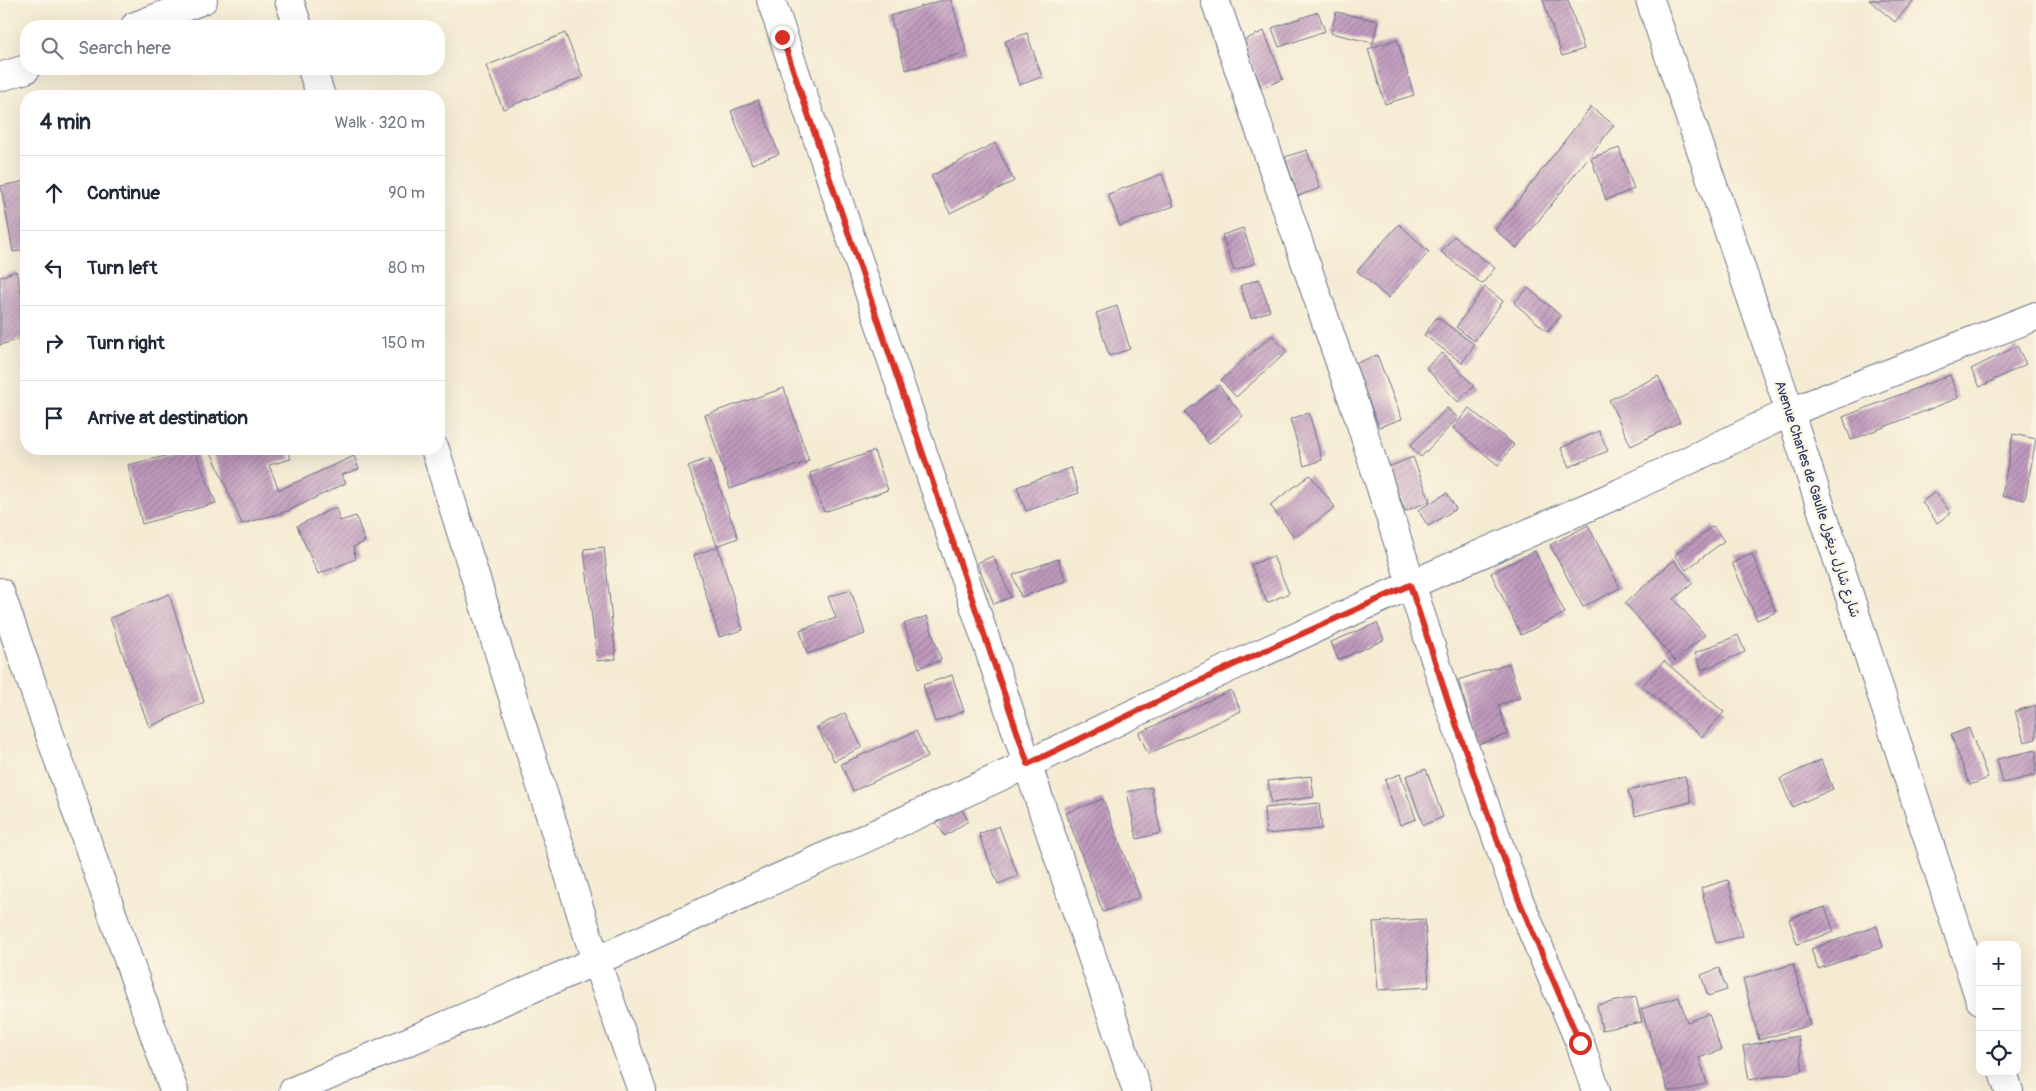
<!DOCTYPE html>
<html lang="en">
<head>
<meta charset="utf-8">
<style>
	:root { --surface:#fff; --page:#f6f6f7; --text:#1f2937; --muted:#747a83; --line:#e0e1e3 }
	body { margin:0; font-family:Pangolin,"Playpen Sans Arabic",sans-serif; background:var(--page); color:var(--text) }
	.controls { position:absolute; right:15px; bottom:15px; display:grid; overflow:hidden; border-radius:10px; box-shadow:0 5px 20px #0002 }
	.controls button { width:45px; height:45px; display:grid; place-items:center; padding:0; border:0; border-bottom:1px solid var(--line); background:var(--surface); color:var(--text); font:25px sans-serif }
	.stop { position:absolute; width:15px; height:15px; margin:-11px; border:4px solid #d93025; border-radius:50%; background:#fff }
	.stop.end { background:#d93025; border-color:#fff; box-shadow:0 1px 5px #0008 }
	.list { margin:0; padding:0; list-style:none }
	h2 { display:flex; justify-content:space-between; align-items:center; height:65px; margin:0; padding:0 20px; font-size:21px }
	h2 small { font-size:16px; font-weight:400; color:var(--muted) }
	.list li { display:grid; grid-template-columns:32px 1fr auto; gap:15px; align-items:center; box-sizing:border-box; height:75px; padding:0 20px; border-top:1px solid var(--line) }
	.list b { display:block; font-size:19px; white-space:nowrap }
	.list em { font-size:16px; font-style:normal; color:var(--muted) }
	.icon { flex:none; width:28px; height:28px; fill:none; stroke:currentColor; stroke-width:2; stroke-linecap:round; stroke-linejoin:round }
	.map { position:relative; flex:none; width:2036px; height:1091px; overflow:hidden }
	.search { position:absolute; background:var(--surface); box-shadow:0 5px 20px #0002; left:20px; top:20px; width:425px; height:55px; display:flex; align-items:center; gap:12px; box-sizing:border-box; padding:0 18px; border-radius:20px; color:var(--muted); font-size:19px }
	.panel { position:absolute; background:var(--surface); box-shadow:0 5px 20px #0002; left:20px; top:90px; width:425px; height:365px; border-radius:20px }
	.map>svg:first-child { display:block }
</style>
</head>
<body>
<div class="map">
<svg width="2036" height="1091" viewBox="0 0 2036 1091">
	<defs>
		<pattern id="building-hatch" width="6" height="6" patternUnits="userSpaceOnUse" patternTransform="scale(1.25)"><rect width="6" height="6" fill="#c09abd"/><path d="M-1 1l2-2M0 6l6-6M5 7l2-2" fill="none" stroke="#9b7e9d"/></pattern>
	</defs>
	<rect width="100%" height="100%" fill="#fcf5e5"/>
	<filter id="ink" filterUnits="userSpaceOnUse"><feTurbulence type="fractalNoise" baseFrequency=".02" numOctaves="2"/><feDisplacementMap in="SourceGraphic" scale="10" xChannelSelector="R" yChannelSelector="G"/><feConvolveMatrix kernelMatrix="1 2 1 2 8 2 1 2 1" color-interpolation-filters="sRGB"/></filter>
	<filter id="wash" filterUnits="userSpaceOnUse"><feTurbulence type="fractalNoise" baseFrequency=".0096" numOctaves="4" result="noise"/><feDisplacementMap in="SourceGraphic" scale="20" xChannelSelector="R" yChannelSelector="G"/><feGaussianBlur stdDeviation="1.12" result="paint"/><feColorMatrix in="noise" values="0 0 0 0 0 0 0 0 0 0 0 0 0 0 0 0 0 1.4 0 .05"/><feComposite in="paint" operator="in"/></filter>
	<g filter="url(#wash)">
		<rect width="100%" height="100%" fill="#f5ebd3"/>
		<g id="blocks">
			<!-- building -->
			<g fill="url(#building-hatch)">
				<polygon points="943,0 951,0 967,52 906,70 890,16"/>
				<polygon points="1543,0 1568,0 1584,49 1562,56"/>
				<polygon points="1869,0 1914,0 1895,22"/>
				<polygon points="1318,12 1325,31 1279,47 1272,28"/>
				<polygon points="1336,12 1378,21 1373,43 1331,33"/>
				<polygon points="1264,31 1283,79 1262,88 1242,41"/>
				<polygon points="565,33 583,77 503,109 486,66"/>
				<polygon points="1027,33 1042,77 1019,85 1005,41"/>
				<polygon points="1397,39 1414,95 1385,104 1368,49"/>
				<polygon points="758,100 779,154 752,164 731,111"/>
				<polygon points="1591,107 1614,125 1517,248 1495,230"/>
				<polygon points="995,143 1014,181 950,213 931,176"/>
				<polygon points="1619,148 1634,189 1606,200 1591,158"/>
				<polygon points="1307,150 1320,188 1298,196 1285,157"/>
				<polygon points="1162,174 1174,206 1120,226 1108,194"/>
				<polygon points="26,181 26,250 13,252 1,186"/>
				<polygon points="1399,224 1429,252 1388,298 1357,271"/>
				<polygon points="1243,228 1255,263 1234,271 1222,235"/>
				<polygon points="1454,236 1495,268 1482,284 1441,252"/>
				<polygon points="16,271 26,312 26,337 0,345 0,277"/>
				<polygon points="1259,279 1270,311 1251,318 1240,286"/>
				<polygon points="1485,287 1503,301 1474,341 1456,327"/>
				<polygon points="1528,288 1561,316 1548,332 1514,303"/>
				<polygon points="1117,306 1130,349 1109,356 1096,313"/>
				<polygon points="1437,317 1475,345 1462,363 1424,335"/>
				<polygon points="1272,335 1287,352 1236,397 1221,380"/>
				<polygon points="2017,346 2026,364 1980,387 1971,369"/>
				<polygon points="1442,353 1474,386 1458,402 1426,368"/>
				<polygon points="1377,355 1402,419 1379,427 1354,364"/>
				<polygon points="1950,375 1958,398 1851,440 1843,417"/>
				<polygon points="1658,376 1680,422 1631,446 1609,400"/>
				<polygon points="1219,385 1243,416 1209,444 1185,412"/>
				<polygon points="784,388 809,461 730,489 705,415"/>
				<polygon points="1447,408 1458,418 1421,457 1410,446"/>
				<polygon points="1469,408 1514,445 1498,465 1453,428"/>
				<polygon points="1309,413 1322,460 1304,466 1290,419"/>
				<polygon points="1599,431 1608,451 1569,467 1561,448"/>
				<polygon points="2013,434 2036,439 2025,500 2002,496"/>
				<polygon points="194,449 216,503 142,524 128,465"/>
				<polygon points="210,449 287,449 291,459 269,465 279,490 354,456 359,469 341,475 346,483 288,511 242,524"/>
				<polygon points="874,451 888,490 824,512 810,473"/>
				<polygon points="1413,457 1430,501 1405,511 1388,467"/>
				<polygon points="709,458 738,538 717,546 688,466"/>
				<polygon points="1071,468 1079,493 1026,511 1017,487"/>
				<polygon points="1310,475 1335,507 1295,538 1270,505"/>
				<polygon points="1935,492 1951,513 1937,523 1922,502"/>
				<polygon points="1447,493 1456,509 1428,526 1418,510"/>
				<polygon points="336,507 340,521 356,516 365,542 353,547 356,559 318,574 297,526"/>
				<polygon points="1588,525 1620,588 1583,607 1550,545"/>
				<polygon points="1713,526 1724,541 1686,570 1675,555"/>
				<polygon points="604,547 616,659 597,661 584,549"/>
				<polygon points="718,547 743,630 719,637 694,555"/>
				<polygon points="1535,551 1565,613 1521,635 1491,573"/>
				<polygon points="1752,554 1776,612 1757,620 1732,563"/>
				<polygon points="993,556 1011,597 994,604 977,563"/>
				<polygon points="1273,556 1289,593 1267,603 1251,565"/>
				<polygon points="1058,559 1066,581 1021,597 1013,575"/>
				<polygon points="1674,560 1693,583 1674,599 1705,635 1675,661 1625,603"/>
				<polygon points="851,590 865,634 807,654 800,630 836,618 828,597"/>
				<polygon points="169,594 204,702 149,727 110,618"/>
				<polygon points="927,616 941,660 919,668 904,624"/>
				<polygon points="1377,623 1384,640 1338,660 1331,642"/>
				<polygon points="1738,635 1745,652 1702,670 1695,653"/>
				<polygon points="1664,661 1724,712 1702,737 1642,686"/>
				<polygon points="1509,663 1520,698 1498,705 1508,734 1478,744 1458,680"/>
				<polygon points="952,675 964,711 935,722 923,685"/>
				<polygon points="1231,690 1241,711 1148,754 1139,733"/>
				<polygon points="2036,705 2036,739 2024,742 2015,711"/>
				<polygon points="845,713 862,747 834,761 817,727"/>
				<polygon points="1969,728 1988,778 1970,785 1951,735"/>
				<polygon points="916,731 928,757 853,791 841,764"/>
				<polygon points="2036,750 2036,775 2003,783 1997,759"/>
				<polygon points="1821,760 1833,789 1792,807 1780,779"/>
				<polygon points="1426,769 1443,817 1423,825 1406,776"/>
				<polygon points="1400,774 1416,819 1400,825 1385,780"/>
				<polygon points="1311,776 1314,797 1271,803 1268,781"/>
				<polygon points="1685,776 1691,802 1635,816 1628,791"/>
				<polygon points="1151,787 1161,833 1137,839 1127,792"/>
				<polygon points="1103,799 1140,897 1103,912 1066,813"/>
				<polygon points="1319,803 1322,829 1266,834 1264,808"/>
				<polygon points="961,808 968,821 945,836 936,823"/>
				<polygon points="999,826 1018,876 998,884 979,834"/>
				<polygon points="1728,880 1743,936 1716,943 1701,888"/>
				<polygon points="1825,907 1834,932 1797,944 1789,919"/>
				<polygon points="1425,919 1429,987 1378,990 1373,922"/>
				<polygon points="1877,926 1883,947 1818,969 1811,949"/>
				<polygon points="1793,964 1810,1025 1759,1040 1743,979"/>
				<polygon points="1719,968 1727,990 1708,996 1701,975"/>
				<polygon points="1636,997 1642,1022 1602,1030 1597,1005"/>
				<polygon points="1679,997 1687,1022 1709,1014 1721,1050 1699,1058 1707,1083 1683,1091 1668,1091 1641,1009"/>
				<polygon points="1798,1036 1803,1071 1749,1080 1743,1046"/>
			</g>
		</g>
	</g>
	<g filter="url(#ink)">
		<use href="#blocks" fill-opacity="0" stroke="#677187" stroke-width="1"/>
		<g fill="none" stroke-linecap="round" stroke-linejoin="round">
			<!-- minor casing -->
			<g stroke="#677187" stroke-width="30">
				<g id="minor">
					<polyline points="289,0 298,26"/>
					<polyline points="771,0 1137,1091"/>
					<polyline points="1215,0 1358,415 1450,707 1518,898 1580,1043 1596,1091"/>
					<polyline points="1650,0 1790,412 1980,1000"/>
					<polyline points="135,26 203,0"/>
					<polyline points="312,69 321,96"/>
					<polyline points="0,77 26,69"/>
					<polyline points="435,449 596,961 642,1091"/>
					<polyline points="0,592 174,1091"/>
					<polyline points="2003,1072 2009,1091"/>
					<polyline points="293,1091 596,961 1028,764 1231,667 1410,585 1620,493 1790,412 2036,316"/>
				</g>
			</g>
			<!-- minor -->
			<use href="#minor" stroke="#fff" stroke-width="28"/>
		</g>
	</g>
	<g fill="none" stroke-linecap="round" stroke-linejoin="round" filter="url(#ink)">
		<!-- route -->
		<polyline stroke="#d93025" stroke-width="6" points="782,37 1028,764 1231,666 1410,585 1450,707 1518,898 1580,1043"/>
	</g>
	<g text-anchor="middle" stroke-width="5" stroke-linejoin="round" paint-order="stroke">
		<!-- street labels -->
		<g font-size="14" fill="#1b2f5e" stroke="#fcf5e5">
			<text transform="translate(1818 499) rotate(72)" y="5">Avenue Charles de Gaulle شارع شارل ديغول</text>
		</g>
	</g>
</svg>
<div class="controls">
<button>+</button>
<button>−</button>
<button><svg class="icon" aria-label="locate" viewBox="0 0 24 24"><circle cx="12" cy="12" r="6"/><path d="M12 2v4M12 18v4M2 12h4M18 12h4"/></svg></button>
</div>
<div class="stop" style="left:1580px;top:1043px"></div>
<div class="stop end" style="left:782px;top:37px"></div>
<div class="search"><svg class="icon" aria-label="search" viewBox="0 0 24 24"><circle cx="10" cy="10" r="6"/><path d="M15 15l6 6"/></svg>Search here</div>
<section class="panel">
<h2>4 min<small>Walk · 320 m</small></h2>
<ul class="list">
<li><svg class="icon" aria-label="ahead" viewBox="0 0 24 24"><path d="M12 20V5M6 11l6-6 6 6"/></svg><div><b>Continue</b></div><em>90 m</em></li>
<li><svg class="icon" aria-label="left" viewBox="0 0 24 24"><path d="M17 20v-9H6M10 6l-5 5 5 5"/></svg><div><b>Turn left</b></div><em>80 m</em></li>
<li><svg class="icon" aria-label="right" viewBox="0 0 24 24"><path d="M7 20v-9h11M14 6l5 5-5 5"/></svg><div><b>Turn right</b></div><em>150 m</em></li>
<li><svg class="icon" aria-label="arrive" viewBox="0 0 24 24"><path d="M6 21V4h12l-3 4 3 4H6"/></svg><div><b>Arrive at destination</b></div></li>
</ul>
</section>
</div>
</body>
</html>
